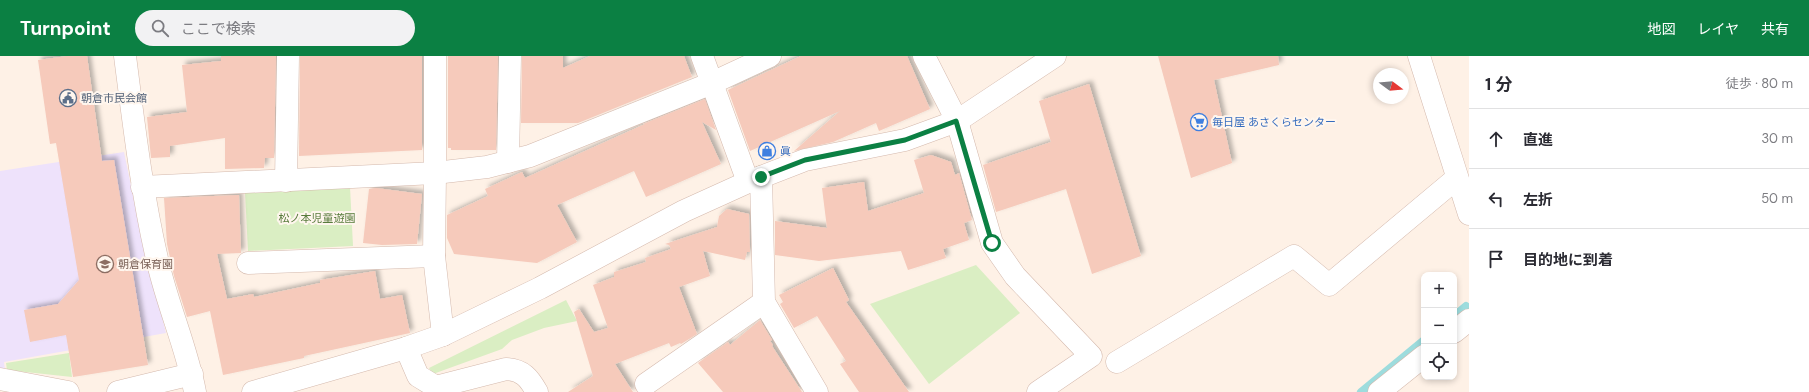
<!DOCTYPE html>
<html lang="ja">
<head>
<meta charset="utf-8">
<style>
	:root { --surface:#fff; --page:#f2f2f3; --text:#2b2b33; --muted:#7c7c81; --line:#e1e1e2; --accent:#0b8043 }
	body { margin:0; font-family:"DM Sans","Noto Sans JP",sans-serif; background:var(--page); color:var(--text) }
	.controls { position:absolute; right:12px; bottom:12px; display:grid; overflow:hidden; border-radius:8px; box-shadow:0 2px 6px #0003 }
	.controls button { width:36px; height:36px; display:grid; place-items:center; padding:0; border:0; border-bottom:1px solid var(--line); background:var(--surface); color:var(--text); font:20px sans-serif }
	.compass { position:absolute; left:1373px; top:12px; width:36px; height:36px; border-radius:50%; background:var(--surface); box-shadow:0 2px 6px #0003; rotate:106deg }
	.stop { position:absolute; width:12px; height:12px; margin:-9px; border:3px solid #0b8043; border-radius:50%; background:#fff }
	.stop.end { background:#0b8043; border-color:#fff; box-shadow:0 1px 4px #0008 }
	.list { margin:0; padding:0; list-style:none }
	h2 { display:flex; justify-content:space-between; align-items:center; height:52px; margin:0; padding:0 16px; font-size:17px }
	h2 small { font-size:13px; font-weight:400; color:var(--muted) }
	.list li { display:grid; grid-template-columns:26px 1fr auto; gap:12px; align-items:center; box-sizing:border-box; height:60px; padding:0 16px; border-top:1px solid var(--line) }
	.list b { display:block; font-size:15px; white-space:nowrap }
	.list em { font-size:13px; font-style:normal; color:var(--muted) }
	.icon { flex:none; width:22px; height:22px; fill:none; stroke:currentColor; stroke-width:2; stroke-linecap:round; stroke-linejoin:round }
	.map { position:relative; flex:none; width:1469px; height:336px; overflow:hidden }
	header { display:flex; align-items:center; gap:24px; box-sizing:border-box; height:56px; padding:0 20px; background:var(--accent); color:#fff }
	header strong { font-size:19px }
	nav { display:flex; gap:22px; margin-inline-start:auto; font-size:14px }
	.search { width:280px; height:36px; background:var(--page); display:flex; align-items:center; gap:10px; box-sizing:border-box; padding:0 14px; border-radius:22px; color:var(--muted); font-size:15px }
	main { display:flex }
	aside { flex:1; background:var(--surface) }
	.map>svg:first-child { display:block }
</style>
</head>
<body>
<header>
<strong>Turnpoint</strong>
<div class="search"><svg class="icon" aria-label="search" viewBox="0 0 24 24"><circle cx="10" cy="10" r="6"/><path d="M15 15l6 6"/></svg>ここで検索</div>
<nav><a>地図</a><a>レイヤ</a><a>共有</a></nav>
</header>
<main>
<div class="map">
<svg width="1469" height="336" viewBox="0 0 1469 336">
	<defs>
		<filter id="shadow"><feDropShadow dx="3.5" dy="-3.5" stdDeviation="2" flood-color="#0004"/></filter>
	</defs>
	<rect width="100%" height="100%" fill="#fef1e6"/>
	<!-- education -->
	<polygon fill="#eee2fb" points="124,96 135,149 166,277 4,306 5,314 0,313 0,115"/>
	<!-- green -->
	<g fill="#daeec3">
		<polygon points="350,131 353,190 248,195 245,136"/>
		<polygon points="976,209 1020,257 929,328 870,248"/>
		<polygon points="566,244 577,265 544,272 512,284 502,293 433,318 429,312"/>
		<polygon points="69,297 72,321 7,314 6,307"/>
	</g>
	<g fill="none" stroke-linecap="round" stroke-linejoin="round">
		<!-- stream -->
		<g stroke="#9ddcdd" stroke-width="8">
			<polyline points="1454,260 1466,250"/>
			<polyline points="1361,336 1424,284"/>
		</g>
	</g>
	<!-- building -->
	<g fill="#f6cabb" filter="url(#shadow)">
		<polygon points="68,0 87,0 102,105 114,104 148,309 73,321 66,279 30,286 24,254 58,248 79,224 56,87 50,88 38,4"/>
		<polygon points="221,0 276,0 274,102 265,102 264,112 225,113 225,82 170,90 170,101 151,102 147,61 187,56 182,9 221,5"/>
		<polygon points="300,0 422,0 422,94 299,100"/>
		<polygon points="448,0 498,0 496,94 451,94 451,92 448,92"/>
		<polygon points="522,0 563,0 563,12 590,0 684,0 692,21 578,67 521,67"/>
		<polygon points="801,0 907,0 930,53 879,75 876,67 833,86 794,95 840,55 750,95 728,34"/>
		<polygon points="1158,0 1278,0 1279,9 1214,24 1232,107 1191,122"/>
		<polygon points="1089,28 1141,200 1092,218 1066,133 996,156 983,109 1051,86 1039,45"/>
		<polygon points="705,43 716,74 702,66 721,108 646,141 634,115 557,149 577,186 537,207 454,198 447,182 447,159 488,140 485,133 522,116 525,122 645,68 643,68"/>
		<polygon points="931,99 951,106 955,119 959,117 972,164 964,167 969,184 943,193 946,202 908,214 901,195 819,205 775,199 775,165 827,172 822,132 864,126 868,155 924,137 914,104"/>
		<polygon points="376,132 422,138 417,188 382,189 363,187 369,133"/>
		<polygon points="239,139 241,197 217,198 227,243 253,238 254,241 320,227 320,224 375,215 380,243 402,239 410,277 304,300 304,302 223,319 210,255 187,261 174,220 167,188 164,142"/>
		<polygon points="727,153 749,158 750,196 747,196 745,204 703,195 710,220 679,231 697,278 681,288 680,287 671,291 669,287 615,308 633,336 568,336 593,320 574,256 579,253 594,276 608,272 593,229 614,221 614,216 646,206 645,202 671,193 669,189 665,188 717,171 719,160"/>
		<polygon points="833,212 849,244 846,246 909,336 859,336 840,308 846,305 817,260 794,272 780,248 783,246 779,239"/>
		<polygon points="760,264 772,284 770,285 773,289 772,290 802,336 723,336 698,307 728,286 730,289"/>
	</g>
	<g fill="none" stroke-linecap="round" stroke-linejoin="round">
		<!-- minor casing -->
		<g stroke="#d4b9ad" stroke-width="23">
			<g id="minor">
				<path d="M125,0C134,70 142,139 158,207C168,251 187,292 195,336"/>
				<polyline points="435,0 435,117 434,200 443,279"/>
				<polyline points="702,0 748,126"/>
				<polyline points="924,0 957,65 992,187 1015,220 1091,300 1038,336"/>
				<polyline points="1419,0 1469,158"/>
				<polyline points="508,106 510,0"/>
				<polyline points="761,121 764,246 817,336"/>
				<polyline points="286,125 288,0"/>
				<polyline points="142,131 435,117 487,111 530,100 712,27 770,0"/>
				<polyline points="248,207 434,200"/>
				<polyline points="1454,276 1469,264"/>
				<polyline points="406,292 418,320 436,331 437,336"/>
				<polyline points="1117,306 1294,200 1329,229 1457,122"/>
				<polyline points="0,323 68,336"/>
				<polyline points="646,328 764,246"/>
				<path d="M436,331L506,313C523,314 529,322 537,336"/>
				<polyline points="118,336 192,318"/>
				<polyline points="253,336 406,292 443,279 540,232 684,155 748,126 805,104 905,84 957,65 1055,0"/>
				<polyline points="1379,336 1424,300"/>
			</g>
		</g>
		<!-- minor -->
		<use href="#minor" stroke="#fff" stroke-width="22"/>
	</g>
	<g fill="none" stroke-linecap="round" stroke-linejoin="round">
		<!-- route -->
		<polyline stroke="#0b8043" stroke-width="5" points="761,121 805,104 905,84 956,65 992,187"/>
	</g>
	<!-- icons -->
	<defs>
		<g id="civic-ring" transform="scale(0.9)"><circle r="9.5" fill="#fff6ee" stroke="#5c6f8a" stroke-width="1.5"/><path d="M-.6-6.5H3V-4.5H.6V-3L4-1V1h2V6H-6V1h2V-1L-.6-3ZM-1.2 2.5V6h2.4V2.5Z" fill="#5c6f8a"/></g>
		<g id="supermarket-ring" transform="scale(0.9)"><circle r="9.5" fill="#fff6ee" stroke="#3f7fe0" stroke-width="1.5"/><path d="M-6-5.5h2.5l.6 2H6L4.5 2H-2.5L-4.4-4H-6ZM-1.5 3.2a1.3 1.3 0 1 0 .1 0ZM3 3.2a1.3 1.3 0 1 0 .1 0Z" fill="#3f7fe0"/></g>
		<g id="shop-ring" transform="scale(0.9)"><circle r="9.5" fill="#fff6ee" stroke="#3f7fe0" stroke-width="1.5"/><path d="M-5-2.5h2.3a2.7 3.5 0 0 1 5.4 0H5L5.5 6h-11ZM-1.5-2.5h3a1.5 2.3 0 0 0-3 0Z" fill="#3f7fe0"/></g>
		<g id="school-ring" transform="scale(0.9)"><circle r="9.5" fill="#fff6ee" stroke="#8d6e63" stroke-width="1.5"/><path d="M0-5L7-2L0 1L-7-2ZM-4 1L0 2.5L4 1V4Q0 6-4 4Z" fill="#8d6e63"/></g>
	</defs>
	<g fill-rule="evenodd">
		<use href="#civic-ring" x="68" y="42"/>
		<use href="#supermarket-ring" x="1199" y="66"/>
		<use href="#shop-ring" x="767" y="95"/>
		<use href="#school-ring" x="105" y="208"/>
	</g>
	<g text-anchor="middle" stroke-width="4" stroke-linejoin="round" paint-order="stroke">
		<!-- service labels -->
		<g font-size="11" fill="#4e5e75" stroke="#fff6ee" text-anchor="start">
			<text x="81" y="46">朝倉市民会館</text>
		</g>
		<!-- shop labels -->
		<g font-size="11" fill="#366cbe" stroke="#fff6ee" text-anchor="start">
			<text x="1212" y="70">毎日屋 あさくらセンター</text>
			<text x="780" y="99">眞</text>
		</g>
		<!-- park labels -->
		<g font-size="11" fill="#587b3c" stroke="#fff6ee">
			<text x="317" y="166">松ノ本児童遊園</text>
		</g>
		<!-- education labels -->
		<g font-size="11" fill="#785e54" stroke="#fff6ee" text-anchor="start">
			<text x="118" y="212">朝倉保育園</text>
		</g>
	</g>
</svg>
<div class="controls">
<button>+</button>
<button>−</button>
<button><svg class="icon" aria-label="locate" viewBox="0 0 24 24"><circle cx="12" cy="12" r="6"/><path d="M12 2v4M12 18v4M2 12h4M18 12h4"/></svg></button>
</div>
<svg class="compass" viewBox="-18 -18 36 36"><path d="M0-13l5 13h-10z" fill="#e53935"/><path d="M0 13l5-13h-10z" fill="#7c7c81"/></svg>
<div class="stop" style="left:992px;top:187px"></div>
<div class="stop end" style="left:761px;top:121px"></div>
</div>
<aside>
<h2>1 分<small>徒歩 · 80 m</small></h2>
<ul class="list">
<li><svg class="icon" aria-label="ahead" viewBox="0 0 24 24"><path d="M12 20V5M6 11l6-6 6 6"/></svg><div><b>直進</b></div><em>30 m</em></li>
<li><svg class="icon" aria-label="left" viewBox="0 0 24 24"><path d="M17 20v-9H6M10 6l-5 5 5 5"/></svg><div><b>左折</b></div><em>50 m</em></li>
<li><svg class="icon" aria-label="arrive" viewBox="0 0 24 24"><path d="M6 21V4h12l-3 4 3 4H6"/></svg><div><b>目的地に到着</b></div></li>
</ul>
</aside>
</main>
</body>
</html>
